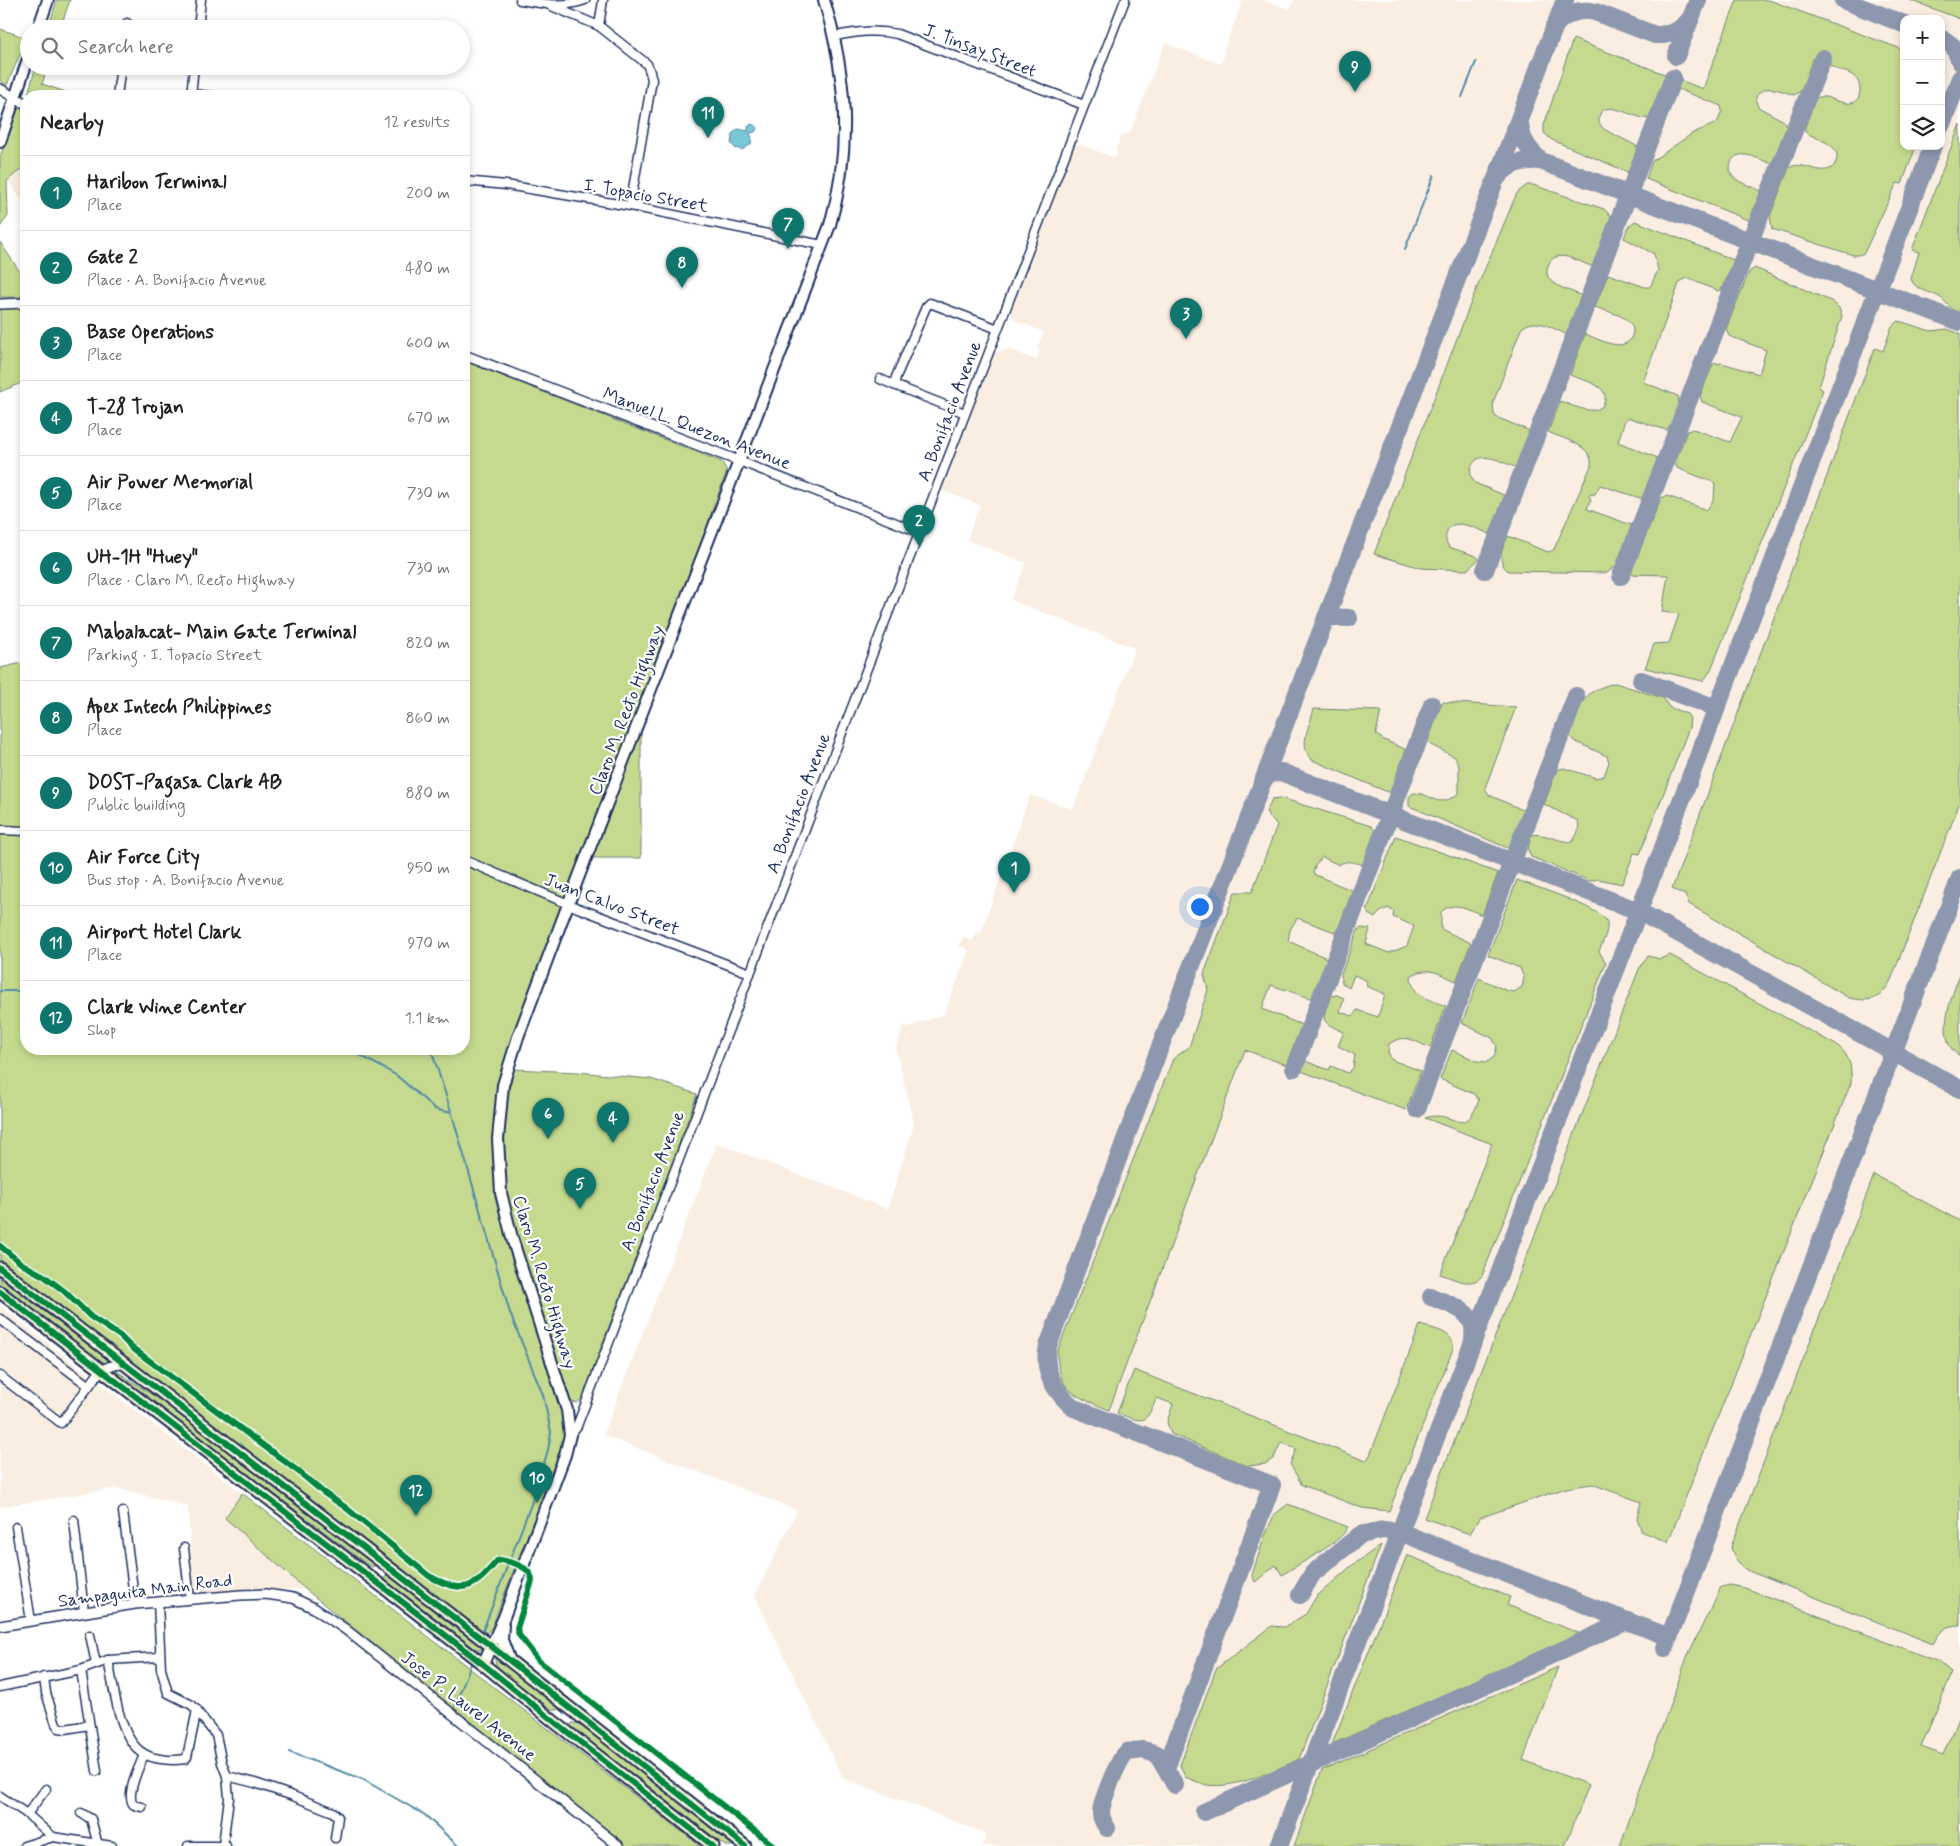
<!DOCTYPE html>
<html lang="en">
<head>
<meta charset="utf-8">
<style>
	:root { --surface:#fff; --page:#f2f2f2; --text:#202124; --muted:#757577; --line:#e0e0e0; --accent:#0f766e }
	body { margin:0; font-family:Mynerve,sans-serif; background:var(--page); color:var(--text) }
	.controls { position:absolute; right:15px; top:15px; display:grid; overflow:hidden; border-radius:10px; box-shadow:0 2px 8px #0003 }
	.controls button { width:45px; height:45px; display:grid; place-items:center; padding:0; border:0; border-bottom:1px solid var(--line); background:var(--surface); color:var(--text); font:25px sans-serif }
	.you { position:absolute; left:1199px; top:906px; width:18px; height:18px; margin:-12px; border:4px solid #fff; border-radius:50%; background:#1a73e8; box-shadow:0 0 0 8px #1a73e833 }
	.badge { display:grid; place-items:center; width:32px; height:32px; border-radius:50%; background:var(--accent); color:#fff; font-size:16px; font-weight:700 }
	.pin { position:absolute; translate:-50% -41px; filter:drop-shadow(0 1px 2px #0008) }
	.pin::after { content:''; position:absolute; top:26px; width:18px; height:15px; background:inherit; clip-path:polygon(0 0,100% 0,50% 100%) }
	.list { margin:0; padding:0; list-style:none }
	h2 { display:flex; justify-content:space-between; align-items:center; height:65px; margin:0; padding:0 20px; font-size:21px }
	h2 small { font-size:16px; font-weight:400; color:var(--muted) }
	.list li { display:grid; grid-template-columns:32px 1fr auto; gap:15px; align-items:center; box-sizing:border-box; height:75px; padding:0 20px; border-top:1px solid var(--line) }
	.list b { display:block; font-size:19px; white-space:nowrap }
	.list p { margin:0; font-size:16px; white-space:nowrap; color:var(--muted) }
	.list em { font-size:16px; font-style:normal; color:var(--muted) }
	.icon { flex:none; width:28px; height:28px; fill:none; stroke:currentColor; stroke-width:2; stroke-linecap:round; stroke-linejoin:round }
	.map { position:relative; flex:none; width:1960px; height:1846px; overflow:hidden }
	.search { position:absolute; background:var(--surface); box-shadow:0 2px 8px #0003; left:20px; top:20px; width:450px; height:55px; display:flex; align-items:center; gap:12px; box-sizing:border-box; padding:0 18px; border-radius:28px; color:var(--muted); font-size:19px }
	.panel { position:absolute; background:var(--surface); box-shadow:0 2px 8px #0003; left:20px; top:90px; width:450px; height:965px; border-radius:20px }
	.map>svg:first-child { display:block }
</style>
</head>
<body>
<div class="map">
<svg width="1960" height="1846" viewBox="0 0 1960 1846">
	<rect width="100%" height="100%" fill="#fff"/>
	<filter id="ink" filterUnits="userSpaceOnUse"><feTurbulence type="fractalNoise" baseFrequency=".02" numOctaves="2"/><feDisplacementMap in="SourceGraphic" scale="10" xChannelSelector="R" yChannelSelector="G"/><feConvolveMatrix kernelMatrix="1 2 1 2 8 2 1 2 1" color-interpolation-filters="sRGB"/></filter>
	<g filter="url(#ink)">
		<!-- built -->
		<g fill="#faeee2" fill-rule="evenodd">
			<path d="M1243,0H1262L1290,9L1294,0H1960V1846H982L987,1834L843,1778L755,1596L797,1510L603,1435L717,1143L888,1209L914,1124L896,1049L903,1026L908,1027L944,1014L969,950L959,946L963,937L973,941L976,932L981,933L1030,795L1073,809L1135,648L1011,600L1026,563L967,540L980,505L940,490L991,353L1009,349L1036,360L1040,350L1037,348L1044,332L1016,321L1009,310L1072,144L1075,143L1116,158L1118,153L1115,151L1121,135L1124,136L1126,133H1130L1165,43L1221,64L1225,53L1223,52ZM1904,19H1941V146H1904Z"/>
			<polygon points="26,165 26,206 8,181"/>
			<polygon points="0,1306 242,1493 225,1518 305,1589 194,1593 188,1506 116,1488 0,1507"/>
		</g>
		<!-- green -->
		<g fill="#c5da8f" stroke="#708476">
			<polygon points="57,0 70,0 60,29 48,29"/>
			<path d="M1737,0H1769L1904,50V146H1916L1902,184L1897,183L1864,253L1858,255H1853L1772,229L1770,216L1789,168C1802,158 1827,182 1836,162C1843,144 1815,139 1805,132V127L1815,99C1826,90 1845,111 1857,100C1859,98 1860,93 1860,89C1858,69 1839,74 1828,64C1826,62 1825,60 1823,58H1813L1801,91L1794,95C1781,91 1764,82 1756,97L1758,107L1784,121L1787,129L1772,164C1761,160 1736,146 1731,163C1729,168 1730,174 1734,178C1742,184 1754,187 1763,192L1754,215L1748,220L1646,179L1652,161L1693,133L1717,123L1722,111L1721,106L1678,89L1680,80L1703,89Z"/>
			<polygon points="1910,0 1960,0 1960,19"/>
			<polygon points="0,29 27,38 7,85 0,81"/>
			<path d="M1573,39L1667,75L1651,118C1638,122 1608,98 1600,114C1598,118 1599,122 1601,126C1606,133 1632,141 1641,150L1633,170L1630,173L1552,140L1544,133V125Z"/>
			<polygon points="36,66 48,66 42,84 78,96 31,96 28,94"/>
			<polygon points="25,107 26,108 26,165 7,181 8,216 0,227 0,157 15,113 19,108"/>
			<path d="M1960,124V313C1951,310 1948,304 1941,298C1931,291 1915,291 1911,279L1919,252L1912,250Z"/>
			<path d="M1527,185H1533L1604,209L1611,216L1595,266H1591C1579,262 1554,246 1548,266C1546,271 1547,277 1551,281C1559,288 1573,292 1583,296L1568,335C1553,329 1535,315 1521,329L1493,403L1494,414L1496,417L1530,431L1517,468C1504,463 1478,447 1471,468C1470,473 1471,478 1475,483L1506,496L1490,534C1479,530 1454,516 1447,531C1445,537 1445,541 1449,547L1476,556L1479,559L1467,570L1421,568L1374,554L1473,297L1517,193Z"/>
			<path d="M1635,221L1734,260L1725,286L1718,291L1687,278L1680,281L1643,382L1678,396C1681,407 1674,423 1666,430L1630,418L1625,420L1618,442L1658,458L1646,495L1640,498L1600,485L1595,494L1588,495L1591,499L1587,509L1634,526L1618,564L1607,573L1508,571C1496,560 1502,550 1508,536L1545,551L1550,552L1554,549L1591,466C1594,445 1563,439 1548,432L1560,401C1572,405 1600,420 1605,400C1606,395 1603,390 1599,387C1591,381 1579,379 1570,375L1585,334C1597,338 1625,355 1632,336C1634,331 1633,325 1628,321C1621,314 1605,311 1595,307L1608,274L1645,287H1650L1658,270L1654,254L1624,238L1628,227Z"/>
			<polygon points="0,242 26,281 26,297 0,297"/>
			<polygon points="1755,268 1833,302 1839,308 1842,316 1819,387 1823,390 1710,672 1703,681 1645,668 1654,644 1669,643 1679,614 1662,612 1668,575 1630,574 1661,498 1667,496 1707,510 1714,499 1715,483 1677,468 1675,463 1687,431 1693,429 1730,442 1742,417 1702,402 1700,396 1713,364 1722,363 1759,374 1766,350 1729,336 1726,329 1749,272"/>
			<polygon points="0,305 26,305 26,381 0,392"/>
			<path d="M1899,321L1931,331L1947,329L1960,334V802L1891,980C1880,1001 1871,1002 1849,998L1689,904L1685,895L1672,889L1875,348L1883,351L1892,326Z"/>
			<polygon points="464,361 722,462 727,471 710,516 706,534 697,559 672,617 668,635 647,684 559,911 512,1040 504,1064 496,1105 494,1133 495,1163 562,1409 565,1435 561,1452 512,1574 492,1627 487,1633 481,1631 0,1260 0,668 26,662 26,1049 464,1049"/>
			<path d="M1615,683L1663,698L1669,707L1687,714L1690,718L1689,728L1640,854L1634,853L1622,884L1598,879L1590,881L1531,857L1528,850L1531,835C1544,832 1558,842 1572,842C1577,836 1580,829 1578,821L1547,806L1544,804L1557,770L1564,768L1596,778L1604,776L1609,762L1607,756L1574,741L1570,736C1582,704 1579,692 1615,683Z"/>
			<path d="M1442,702L1516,707L1485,788L1489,795L1525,811L1510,849L1409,806V797L1413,793C1434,793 1436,811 1459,793V766L1455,757L1431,745L1428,741Z"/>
			<path d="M1314,709L1381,711L1376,734L1382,739L1407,750L1392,794L1312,760C1298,745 1309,728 1314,709Z"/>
			<polygon points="641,730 641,858 591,858"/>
			<path d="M1281,798L1371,826L1379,835L1367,866C1358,864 1347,858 1339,865L1322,857L1315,866L1313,874L1356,892L1340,934L1297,918L1290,930L1288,941L1329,959L1313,999L1271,985L1262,1009L1302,1025L1287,1065L1245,1050L1109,1410C1075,1395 1059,1394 1057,1352L1173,1059L1189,1047L1208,990L1204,974L1235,892H1252L1277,825L1266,812L1272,799Z"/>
			<path d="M1396,836L1498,873L1482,915C1468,909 1454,900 1441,912V929L1471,943L1456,981C1440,974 1427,965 1411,976C1412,997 1429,999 1446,1006L1430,1048C1414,1041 1406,1033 1389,1044L1388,1052L1392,1060L1421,1071L1406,1110L1301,1071L1305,1061L1329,1070L1331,1066L1348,1073L1353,1068L1355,1055L1338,1046L1344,1032C1318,1021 1322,1020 1331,996L1337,995L1344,998L1340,1012L1353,1016L1357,1010L1378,1017L1385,994L1366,986L1367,981L1354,975L1349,988L1342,983L1341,974L1358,930L1361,928L1370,929L1366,944L1389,953L1407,946L1414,926L1393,917L1394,912L1388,908L1380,912L1375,918L1368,914L1367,910Z"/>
			<path d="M1517,880C1533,886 1602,908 1607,922C1609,930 1602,944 1599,951L1606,963L1482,1276C1471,1289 1453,1278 1440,1274L1492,1144L1425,1118C1455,1108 1463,1142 1479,1100L1474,1094L1440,1079L1452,1050L1477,1061L1487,1062L1494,1057L1497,1046L1492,1038L1462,1023L1479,978L1505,990L1514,992L1522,987L1524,978L1520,968L1488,955Z"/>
			<path d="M1670,955L1838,1046C1850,1056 1852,1067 1851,1083L1668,1542L1642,1532L1637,1518L1641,1502L1592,1484L1566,1488L1479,1518L1470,1534L1424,1518L1639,969L1648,956L1660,959Z"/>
			<path d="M1960,974V1056C1933,1041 1952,995 1960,974Z"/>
			<path d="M513,1069L578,1072L651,1079L697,1094C662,1196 619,1295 583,1397L577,1403L572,1402L568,1397C539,1314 495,1210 504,1122C505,1104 510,1087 513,1069Z"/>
			<path d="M1874,1175L1960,1221V1625C1945,1625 1940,1631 1933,1644L1751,1572C1740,1566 1734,1559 1731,1547Z"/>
			<polygon points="0,1278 106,1358 109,1364 104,1365 0,1287"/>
			<path d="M1420,1325C1433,1329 1455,1331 1453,1349L1389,1511L1362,1508L1302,1485L1290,1464L1296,1449L1281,1442L1274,1458L1265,1464L1248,1466L1171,1434L1167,1422L1173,1404L1157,1398C1144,1424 1147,1424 1117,1413L1134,1370L1366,1461L1370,1455Z"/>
			<polygon points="114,1369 188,1419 375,1564 375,1566 372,1567 368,1565 115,1373"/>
			<polygon points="242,1493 699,1845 699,1846 626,1846 454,1710 305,1589 225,1518"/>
			<path d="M1288,1504L1348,1527C1341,1543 1298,1564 1282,1575L1276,1565L1255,1582L1252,1575L1264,1538L1274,1515Z"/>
			<path d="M1381,1545L1299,1759C1273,1771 1237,1789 1207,1785C1200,1784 1192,1779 1185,1777L1180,1765L1216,1669L1272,1626L1284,1627L1306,1614L1316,1597L1350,1567Z"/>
			<polygon points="1407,1555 1510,1597 1507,1605 1581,1634 1332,1744"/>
			<polygon points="388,1574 473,1639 483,1649 480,1650 474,1648 386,1581 385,1577"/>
			<polygon points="1730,1585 1745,1588 1939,1662 1952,1673 1921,1747 1943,1755 1960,1712 1960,1846 1620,1846 1687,1657 1721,1587"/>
			<path d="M495,1656L557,1705L558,1710H553C539,1699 491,1675 495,1656Z"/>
			<polygon points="1558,1667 1523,1760 1589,1785 1565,1846 1294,1846 1322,1770"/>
			<polygon points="572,1723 576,1723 611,1747 736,1846 725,1846 642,1781 575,1732 570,1727"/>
		</g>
		<!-- water -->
		<polygon fill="#79c7d7" stroke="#538aa7" points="751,124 754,125 757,128 755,132 750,133 752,138 751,144 742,150 735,148 731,143 733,133 738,129 748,131 748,127"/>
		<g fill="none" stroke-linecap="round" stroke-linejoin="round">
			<!-- stream -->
			<g stroke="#538aa7" stroke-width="2">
				<polyline points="1462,97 1476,62"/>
				<polyline points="1405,249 1434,175"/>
				<polyline points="0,991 26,991"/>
				<polyline points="349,1049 396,1075 435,1109 446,1112 451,1111 510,1313 543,1395 551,1432 548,1450 533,1499 511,1557"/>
				<polyline points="431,1049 451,1111"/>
				<polyline points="482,1633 507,1567"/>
				<polyline points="455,1706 471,1664"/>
				<polyline points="289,1752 362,1779 425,1815 458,1846"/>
			</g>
			<!-- taxiway -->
			<g stroke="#8d97ae" stroke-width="18">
				<polyline points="1843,0 1904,24"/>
				<path d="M1554,26C1566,14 1578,8 1595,12L1655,35C1671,36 1681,30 1691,18"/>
				<polyline points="1945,40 1954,47 1960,62"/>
				<polyline points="1676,56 1698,0"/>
				<path d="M1520,118C1519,137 1528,149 1541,161L1960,322"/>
				<polyline points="1941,126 1960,78"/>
				<path d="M1496,179C1509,163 1521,160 1541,161"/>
				<polyline points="1485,570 1673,78"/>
				<polyline points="1621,576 1750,241 1823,58"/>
				<polyline points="1326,617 1349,618"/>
				<polyline points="1641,680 1716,708"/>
				<polyline points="1264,780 1271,773 1281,772 1638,911 1960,1089"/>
				<polyline points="1294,1068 1432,705"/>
				<polyline points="1417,1109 1576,696"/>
				<path d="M1431,1297C1450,1304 1478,1311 1473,1338"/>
				<polyline points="1300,1595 1313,1573 1360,1535 1383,1530 1400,1532 1627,1621"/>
				<polyline points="1665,1648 1960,878"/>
				<path d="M1166,1768L1272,1485L1074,1408C1055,1392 1042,1371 1048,1346L1152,1068L1565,0"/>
				<polyline points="1204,1812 1627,1621 1669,1637"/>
				<path d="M1107,1828C1104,1823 1101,1819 1101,1813C1101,1803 1118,1759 1127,1752L1143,1750L1157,1754L1175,1785"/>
				<polyline points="1279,1846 1933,146"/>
			</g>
			<!-- minor casing -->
			<g stroke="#1b2f5e" stroke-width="11">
				<g id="minor">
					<path d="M520,0C542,4 563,8 585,0"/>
					<polyline points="549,5 599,26 647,64 650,72 652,80 630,206"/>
					<polyline points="599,26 603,0"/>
					<polyline points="127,29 127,23"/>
					<polyline points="198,29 201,0"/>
					<path d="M835,36C856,32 876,29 897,34L1084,105"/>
					<polyline points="191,94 210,96"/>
					<polyline points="117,96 121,66"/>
					<polyline points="191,96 194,66"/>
					<polyline points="464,181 506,185 630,206 822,245"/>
					<polyline points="880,379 894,385"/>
					<polyline points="965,413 894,385 896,377 926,307 930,303 998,329"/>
					<polyline points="739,461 919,532"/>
					<polyline points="0,830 26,831"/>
					<polyline points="464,860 578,908 750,973"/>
					<polyline points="0,1319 89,1386"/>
					<polyline points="0,1376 61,1423 101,1370 110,1366 125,1364"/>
					<polyline points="570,1435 577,1426 842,733 1125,0"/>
					<polyline points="123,1512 135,1604"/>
					<polyline points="74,1520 84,1612"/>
					<polyline points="16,1527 31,1621"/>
					<polyline points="184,1548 190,1599"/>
					<polyline points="158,1602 161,1669 168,1693 192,1705 216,1735 222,1763 227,1776 229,1798 223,1845"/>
					<polyline points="90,1635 96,1664"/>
					<path d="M108,1660C114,1686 118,1738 143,1753C153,1760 173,1761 185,1759L187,1757L197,1710"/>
					<polyline points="81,1670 97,1771"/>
					<polyline points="44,1677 46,1693 56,1724 59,1728 65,1729 89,1725"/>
					<polyline points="0,1687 81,1670 108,1660 160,1657"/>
					<polyline points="227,1776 255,1783 293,1796 333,1812 338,1817 335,1838"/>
					<polyline points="0,1796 27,1814 53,1837 112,1846"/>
					<path d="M142,1807C138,1806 133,1806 132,1802C127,1791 140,1765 144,1755"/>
					<polyline points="81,1813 91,1819 98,1845"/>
					<polyline points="27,1814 46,1789"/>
					<polyline points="24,1846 53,1837"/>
					<polyline points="188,1846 226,1846"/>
				</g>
			</g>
			<!-- tertiary casing -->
			<g stroke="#1b2f5e" stroke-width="12">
				<g id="tertiary">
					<polyline points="0,89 26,104"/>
					<polyline points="0,304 26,303"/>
					<polyline points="464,355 739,461"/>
					<polyline points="0,1626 135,1604 240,1595 266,1594 293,1598 314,1608 345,1629 619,1846"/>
				</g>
			</g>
			<!-- secondary casing -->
			<g stroke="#1b2f5e" stroke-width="14">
				<g id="secondary">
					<polyline points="38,29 48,0"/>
					<polyline points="0,142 29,56"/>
					<polyline points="503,1625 502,1640 510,1661"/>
					<path d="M483,1664L504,1617L565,1455L570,1435L567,1410L512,1238L501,1193L498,1139L503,1085L518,1037L564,915L830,225C852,147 847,77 824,0"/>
				</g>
			</g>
			<!-- primary casing -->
			<g stroke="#1b2f5e" stroke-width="15">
				<g id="primary">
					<polyline points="0,1268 491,1646 745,1846"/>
					<polyline points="0,1292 483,1664 557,1724 713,1846"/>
				</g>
			</g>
			<!-- minor -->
			<use href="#minor" stroke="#fff" stroke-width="8"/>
			<!-- tertiary -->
			<use href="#tertiary" stroke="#fff" stroke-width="9"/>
			<!-- secondary -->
			<use href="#secondary" stroke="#fff" stroke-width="10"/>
			<!-- primary -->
			<use href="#primary" stroke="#f9deab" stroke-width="11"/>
			<!-- cycleway casing -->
			<g stroke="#fff" stroke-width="9">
				<g id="cycleway">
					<path d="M0,1246L22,1264L44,1276L64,1291L91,1317L120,1336L131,1347L299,1472L324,1493L345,1507L429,1576C465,1595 473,1589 497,1561L501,1560C512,1562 532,1567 532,1581L517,1628L519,1635L539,1661L774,1846"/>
					<polyline points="0,1268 491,1646 745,1846"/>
					<polyline points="0,1292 483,1664 557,1724 713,1846"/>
				</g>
			</g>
			<!-- cycleway -->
			<use href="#cycleway" stroke="#00873e" stroke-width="6"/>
		</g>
	</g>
	<g text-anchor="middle" stroke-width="4.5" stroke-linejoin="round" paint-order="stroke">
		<!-- street labels -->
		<g font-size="18" fill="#1b2f5e" stroke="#fff">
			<text transform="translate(980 50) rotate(21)" y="6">J. Tinsay Street</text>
			<text transform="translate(646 195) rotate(10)" y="6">I. Topacio Street</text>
			<text transform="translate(949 411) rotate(-69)" y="6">A. Bonifacio Avenue</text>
			<text transform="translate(697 428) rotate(21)" y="6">Manuel L. Quezon Avenue</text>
			<text transform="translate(626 710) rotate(-69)" y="6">Claro M. Recto Highway</text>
			<text transform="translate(798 803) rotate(-69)" y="6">A. Bonifacio Avenue</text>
			<text transform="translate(612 904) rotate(21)" y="6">Juan Calvo Street</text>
			<text transform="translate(652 1181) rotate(-69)" y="6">A. Bonifacio Avenue</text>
			<text transform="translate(545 1282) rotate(73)" y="6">Claro M. Recto Highway</text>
			<text transform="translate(145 1590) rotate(-7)" y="6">Sampaguita Main Road</text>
			<text transform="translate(469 1706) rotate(38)" y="6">Jose P. Laurel Avenue</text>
		</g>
	</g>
</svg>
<div class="controls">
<button>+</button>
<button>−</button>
<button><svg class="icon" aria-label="layers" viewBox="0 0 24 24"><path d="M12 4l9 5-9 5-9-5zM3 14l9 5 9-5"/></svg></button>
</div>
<div class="you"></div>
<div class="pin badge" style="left:1014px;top:893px">1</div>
<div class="pin badge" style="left:919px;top:546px">2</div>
<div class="pin badge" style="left:1186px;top:339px">3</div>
<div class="pin badge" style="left:613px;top:1143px">4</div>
<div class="pin badge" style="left:580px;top:1209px">5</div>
<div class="pin badge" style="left:548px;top:1139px">6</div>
<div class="pin badge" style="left:788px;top:249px">7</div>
<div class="pin badge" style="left:682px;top:288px">8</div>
<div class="pin badge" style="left:1355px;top:92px">9</div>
<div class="pin badge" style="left:537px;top:1503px">10</div>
<div class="pin badge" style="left:708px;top:138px">11</div>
<div class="pin badge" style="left:416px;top:1516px">12</div>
<div class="search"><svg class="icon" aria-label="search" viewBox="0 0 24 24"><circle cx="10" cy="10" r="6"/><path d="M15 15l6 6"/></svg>Search here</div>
<section class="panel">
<h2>Nearby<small>12 results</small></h2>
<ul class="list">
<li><span class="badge">1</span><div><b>Haribon Terminal</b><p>Place</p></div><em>200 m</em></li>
<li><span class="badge">2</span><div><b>Gate 2</b><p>Place · A. Bonifacio Avenue</p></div><em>480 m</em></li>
<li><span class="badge">3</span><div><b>Base Operations</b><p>Place</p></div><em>600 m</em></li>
<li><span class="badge">4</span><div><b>T-28 Trojan</b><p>Place</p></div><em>670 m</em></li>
<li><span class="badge">5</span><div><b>Air Power Memorial</b><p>Place</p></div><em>730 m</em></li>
<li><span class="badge">6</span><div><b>UH-1H &quot;Huey&quot;</b><p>Place · Claro M. Recto Highway</p></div><em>730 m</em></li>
<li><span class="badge">7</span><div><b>Mabalacat- Main Gate Terminal</b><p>Parking · I. Topacio Street</p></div><em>820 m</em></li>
<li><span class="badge">8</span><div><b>Apex Intech Philippines</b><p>Place</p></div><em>860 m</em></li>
<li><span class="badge">9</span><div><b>DOST-Pagasa Clark AB</b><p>Public building</p></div><em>880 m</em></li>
<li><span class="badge">10</span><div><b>Air Force City</b><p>Bus stop · A. Bonifacio Avenue</p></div><em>950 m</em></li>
<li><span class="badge">11</span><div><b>Airport Hotel Clark</b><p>Place</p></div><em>970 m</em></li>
<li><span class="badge">12</span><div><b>Clark Wine Center</b><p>Shop</p></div><em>1.1 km</em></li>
</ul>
</section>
</div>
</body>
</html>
